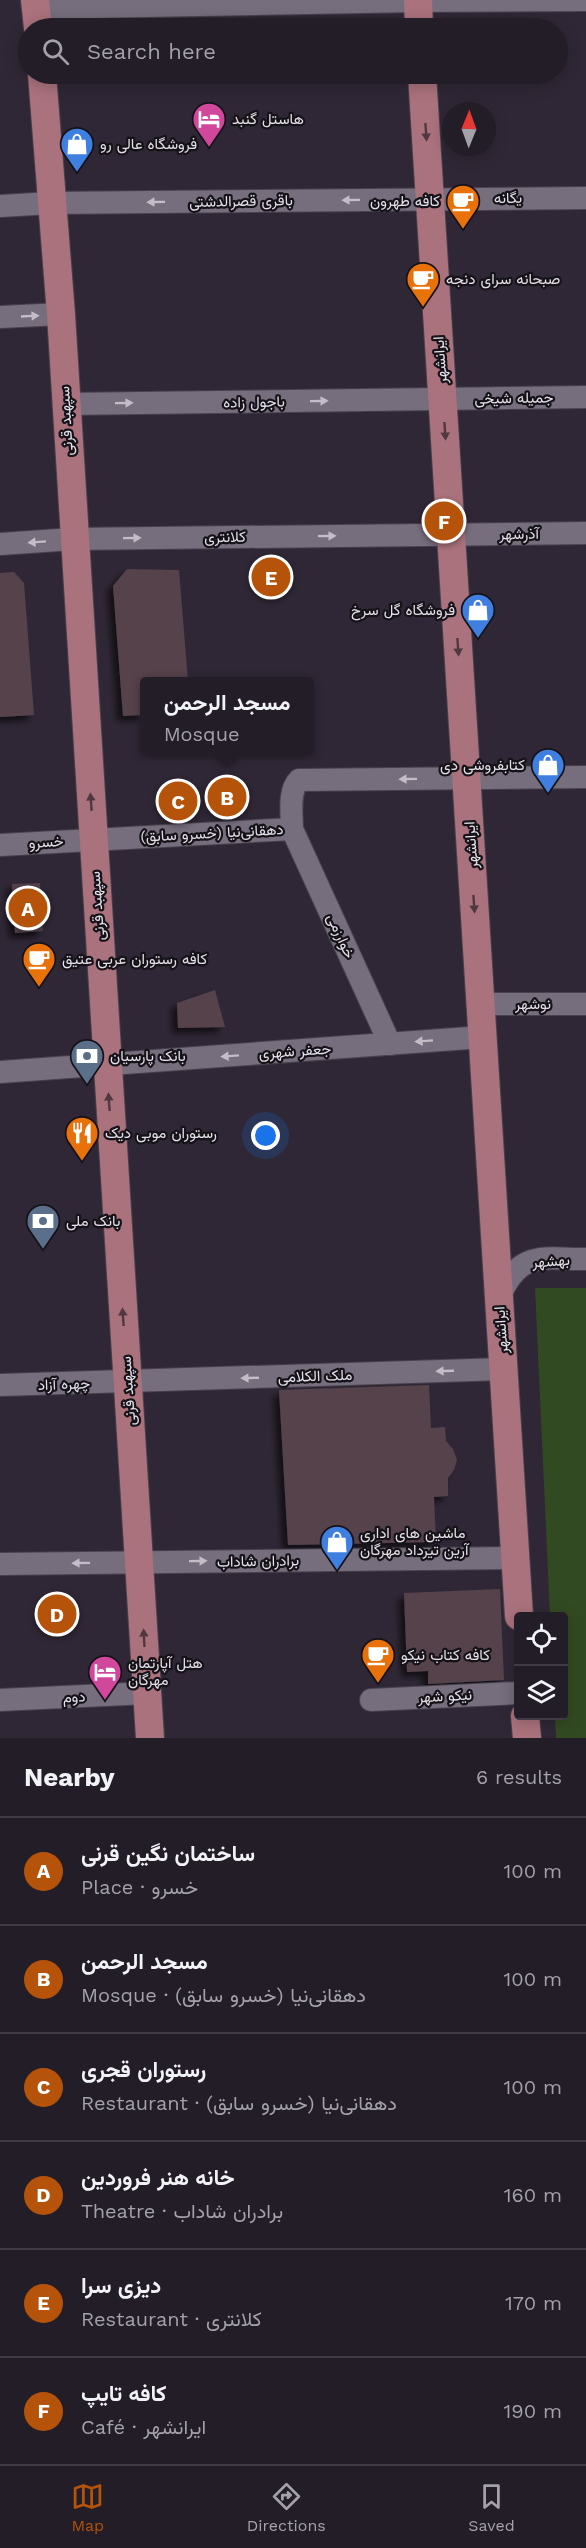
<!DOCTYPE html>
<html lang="en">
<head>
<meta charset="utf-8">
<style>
	:root { --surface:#231d28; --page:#2f2a34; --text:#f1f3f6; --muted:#a3a2a8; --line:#403b45; --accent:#b45309 }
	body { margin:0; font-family:"Work Sans",Vazirmatn,sans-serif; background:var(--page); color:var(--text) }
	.controls { position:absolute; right:18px; bottom:18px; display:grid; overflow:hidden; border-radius:6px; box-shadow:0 3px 15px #0003 }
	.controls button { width:54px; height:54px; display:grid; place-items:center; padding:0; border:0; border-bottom:2px solid var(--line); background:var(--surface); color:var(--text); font:30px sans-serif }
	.compass { position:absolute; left:442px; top:102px; width:54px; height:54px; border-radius:50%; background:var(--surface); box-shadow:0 3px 15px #0003; rotate:1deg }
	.you { position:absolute; left:266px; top:1136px; width:21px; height:21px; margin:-15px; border:4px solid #fff; border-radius:50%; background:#1a73e8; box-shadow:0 0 0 9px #1a73e833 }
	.badge { display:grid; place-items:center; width:39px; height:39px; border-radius:50%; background:var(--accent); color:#fff; font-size:20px; font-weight:700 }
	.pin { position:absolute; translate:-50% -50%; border:3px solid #fff; box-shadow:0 2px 6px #0006 }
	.popup { position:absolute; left:140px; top:677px; width:174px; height:78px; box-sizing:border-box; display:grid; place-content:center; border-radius:6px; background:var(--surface); filter:drop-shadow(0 2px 4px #0005); font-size:20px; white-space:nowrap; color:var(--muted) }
	.popup b { font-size:22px; color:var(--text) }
	.popup::after { content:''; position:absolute; left:50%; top:100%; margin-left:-12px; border:12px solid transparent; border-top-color:var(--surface) }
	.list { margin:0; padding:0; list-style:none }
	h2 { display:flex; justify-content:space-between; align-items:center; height:78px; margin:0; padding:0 24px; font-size:26px }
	h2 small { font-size:20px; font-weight:400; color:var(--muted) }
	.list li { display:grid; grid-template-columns:39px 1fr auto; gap:18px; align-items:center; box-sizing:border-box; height:108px; padding:0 24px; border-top:2px solid var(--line) }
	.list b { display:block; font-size:22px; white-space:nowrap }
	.list p { margin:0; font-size:20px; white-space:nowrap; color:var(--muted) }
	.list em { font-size:20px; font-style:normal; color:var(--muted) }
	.icon { flex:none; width:33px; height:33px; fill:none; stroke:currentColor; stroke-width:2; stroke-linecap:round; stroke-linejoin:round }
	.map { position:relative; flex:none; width:586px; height:1738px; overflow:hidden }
	.search { position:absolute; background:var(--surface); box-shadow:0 3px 15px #0003; left:18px; right:18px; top:18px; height:66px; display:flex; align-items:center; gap:15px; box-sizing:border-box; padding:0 21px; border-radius:33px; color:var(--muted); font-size:22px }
	.sheet { height:726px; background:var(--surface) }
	nav { display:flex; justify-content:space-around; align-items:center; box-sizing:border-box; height:84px; border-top:2px solid var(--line); background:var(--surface); font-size:16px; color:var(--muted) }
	nav a { display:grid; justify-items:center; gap:3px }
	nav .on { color:var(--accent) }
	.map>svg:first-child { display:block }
</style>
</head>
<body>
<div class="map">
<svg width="586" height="1738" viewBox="0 0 586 1738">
	<defs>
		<filter id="shadow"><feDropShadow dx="-5.5" dy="5.5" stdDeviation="3" flood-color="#0009"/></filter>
	</defs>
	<rect width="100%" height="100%" fill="#2f2735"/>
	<!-- green -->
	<polygon fill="#324a22" points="535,1288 586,1288 586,1738 556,1738 555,1716 564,1716 564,1616 550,1616"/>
	<!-- building -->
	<g fill="#54434c" filter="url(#shadow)">
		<polygon points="127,569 179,570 188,681 144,681 144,715 123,716 113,586"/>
		<polygon points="14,572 24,583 34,715 0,717 0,573"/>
		<polygon points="40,883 43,931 15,933 12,884"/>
		<polygon points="215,990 225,1027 178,1028 177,1003"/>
		<polygon points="429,1385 431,1428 445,1427 446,1441 453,1449 457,1460 454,1470 448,1478 448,1496 434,1497 436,1542 288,1545 279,1390"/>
		<polygon points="500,1589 504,1680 428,1684 428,1671 407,1672 404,1593"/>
	</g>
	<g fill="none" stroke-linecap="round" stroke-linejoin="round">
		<!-- minor casing -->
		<g stroke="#48424d" stroke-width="24">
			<g id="minor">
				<polyline points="37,8 418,1 586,0"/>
				<polyline points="0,206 51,203 586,198"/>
				<polyline points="0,317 61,314"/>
				<polyline points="65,404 586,397"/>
				<polyline points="0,544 73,539 586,533"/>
				<polyline points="292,829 390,1044"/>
				<path d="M0,845L292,829C292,814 288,791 299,780L586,777"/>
				<polyline points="481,1004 586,1004"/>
				<polyline points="0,1072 483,1037"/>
				<path d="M499,1298C519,1250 542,1259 586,1259"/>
				<polyline points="0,1385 504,1369"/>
				<polyline points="0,1564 516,1558"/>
				<polyline points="0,1700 147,1693"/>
				<polyline points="371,1700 518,1693"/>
			</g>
		</g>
		<!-- major casing -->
		<g stroke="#48424d" stroke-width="30">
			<g id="major">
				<polyline points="35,0 38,28"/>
				<polyline points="418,0 419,28"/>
				<polyline points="42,74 61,314 150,1738"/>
				<polyline points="422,74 519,1616"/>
				<polyline points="525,1716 527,1738"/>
			</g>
		</g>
		<!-- minor -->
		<use href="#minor" stroke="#766d7d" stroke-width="22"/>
		<!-- major -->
		<use href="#major" stroke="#aa727c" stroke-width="28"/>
	</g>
	<!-- one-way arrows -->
	<defs><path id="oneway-solid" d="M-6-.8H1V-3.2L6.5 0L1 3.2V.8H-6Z" transform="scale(1.5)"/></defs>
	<g fill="#513840">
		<use href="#oneway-solid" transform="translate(426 132) rotate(86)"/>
		<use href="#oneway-solid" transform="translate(445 431) rotate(86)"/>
		<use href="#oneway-solid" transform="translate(458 647) rotate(86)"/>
		<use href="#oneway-solid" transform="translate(91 802) rotate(-94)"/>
		<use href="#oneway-solid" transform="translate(474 904) rotate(86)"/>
		<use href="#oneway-solid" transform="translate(109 1102) rotate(-94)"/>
		<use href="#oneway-solid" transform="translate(123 1317) rotate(-94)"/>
		<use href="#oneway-solid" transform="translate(144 1638) rotate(-93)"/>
	</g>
	<g fill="#c3bdc8">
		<use href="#oneway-solid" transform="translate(351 200) rotate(179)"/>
		<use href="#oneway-solid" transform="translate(156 202) rotate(179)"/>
		<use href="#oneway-solid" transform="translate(30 316) rotate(-3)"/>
		<use href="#oneway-solid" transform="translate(319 401) rotate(-1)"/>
		<use href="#oneway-solid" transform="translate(124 403) rotate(-1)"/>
		<use href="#oneway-solid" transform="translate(327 536) rotate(-1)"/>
		<use href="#oneway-solid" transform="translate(132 538) rotate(-1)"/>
		<use href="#oneway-solid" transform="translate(37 542) rotate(176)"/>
		<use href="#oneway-solid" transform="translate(408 779) rotate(179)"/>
		<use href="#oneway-solid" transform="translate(424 1041) rotate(176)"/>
		<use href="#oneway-solid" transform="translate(230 1056) rotate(176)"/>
		<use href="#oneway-solid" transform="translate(445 1371) rotate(178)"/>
		<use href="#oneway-solid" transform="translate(250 1378) rotate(178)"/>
		<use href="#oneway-solid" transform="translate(198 1561) rotate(-1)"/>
		<use href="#oneway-solid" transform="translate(81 1563) rotate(179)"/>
	</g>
	<!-- icons -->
	<defs>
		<g id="hotel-pin" transform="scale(1.725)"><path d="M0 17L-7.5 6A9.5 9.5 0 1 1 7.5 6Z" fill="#d1479c" stroke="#151218"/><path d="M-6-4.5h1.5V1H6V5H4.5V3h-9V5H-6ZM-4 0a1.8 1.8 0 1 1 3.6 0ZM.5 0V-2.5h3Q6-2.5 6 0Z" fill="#fff"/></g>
		<g id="shop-pin" transform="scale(1.725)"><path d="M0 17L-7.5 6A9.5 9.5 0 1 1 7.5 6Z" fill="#3f7fe0" stroke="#151218"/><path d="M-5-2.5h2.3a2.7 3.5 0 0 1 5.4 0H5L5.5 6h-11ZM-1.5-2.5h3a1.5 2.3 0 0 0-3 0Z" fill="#fff"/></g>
		<g id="cafe-pin" transform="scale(1.725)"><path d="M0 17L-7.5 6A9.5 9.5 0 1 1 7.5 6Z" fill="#e8710a" stroke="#151218"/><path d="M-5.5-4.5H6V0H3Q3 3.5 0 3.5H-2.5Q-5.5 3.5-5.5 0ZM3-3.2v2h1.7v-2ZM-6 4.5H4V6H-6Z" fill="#fff"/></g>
		<g id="bank-pin" transform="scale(1.725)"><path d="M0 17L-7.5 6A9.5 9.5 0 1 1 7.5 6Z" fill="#5c6f8a" stroke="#151218"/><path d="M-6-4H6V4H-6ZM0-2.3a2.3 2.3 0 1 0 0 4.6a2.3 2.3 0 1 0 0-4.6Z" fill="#fff"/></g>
		<g id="restaurant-pin" transform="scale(1.725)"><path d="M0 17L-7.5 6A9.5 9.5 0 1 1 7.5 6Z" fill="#e8710a" stroke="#151218"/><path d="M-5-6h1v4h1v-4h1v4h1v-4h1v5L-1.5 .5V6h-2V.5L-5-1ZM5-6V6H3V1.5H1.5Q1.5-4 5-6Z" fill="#fff"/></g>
	</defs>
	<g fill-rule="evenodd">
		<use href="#hotel-pin" x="209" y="119"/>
		<use href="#shop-pin" x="77" y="144"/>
		<use href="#cafe-pin" x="463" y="201"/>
		<use href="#cafe-pin" x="423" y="279"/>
		<use href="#shop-pin" x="478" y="610"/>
		<use href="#shop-pin" x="548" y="765"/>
		<use href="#cafe-pin" x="39" y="959"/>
		<use href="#bank-pin" x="87" y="1056"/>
		<use href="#restaurant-pin" x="82" y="1133"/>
		<use href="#bank-pin" x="43" y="1221"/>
		<use href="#shop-pin" x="337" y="1542"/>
		<use href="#cafe-pin" x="378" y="1655"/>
		<use href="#hotel-pin" x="105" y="1672"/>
	</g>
	<g text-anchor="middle" stroke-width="4.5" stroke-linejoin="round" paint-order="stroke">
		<!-- poi labels -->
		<g font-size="15" fill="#e4dfe8" stroke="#151218" text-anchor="start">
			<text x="232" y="124">هاستل گنبد</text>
			<text x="100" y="149">فروشگاه عالی رو</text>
			<text x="440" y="206" text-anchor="end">کافه طهرون</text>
			<text x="446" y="284">صبحانه سرای دنجه</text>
			<text x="455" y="615" text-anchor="end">فروشگاه گل سرخ</text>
			<text x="525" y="770" text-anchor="end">کتابفروشی دی</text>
			<text x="62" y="964">کافه رستوران عربی عتیق</text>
			<text x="110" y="1061">بانک پارسیان</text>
			<text x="105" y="1138">رستوران موبی دیک</text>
			<text x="66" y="1226">بانک ملی</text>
			<text x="360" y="1538">ماشین های اداری<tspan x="360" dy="17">آرین تیرداد مهرگان</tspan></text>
			<text x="401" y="1660">کافه کتاب نیکو</text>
			<text x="128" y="1668">هتل آپارتمان<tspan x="128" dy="17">مهرگان</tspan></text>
		</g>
		<!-- street labels -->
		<g font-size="15" fill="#e4dfe8" stroke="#151218">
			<text transform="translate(508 198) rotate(-1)" y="5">یگانه</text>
			<text transform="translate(241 201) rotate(-1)" y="5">باقری قصرالدشتی</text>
			<text transform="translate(440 360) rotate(-94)" y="5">ایرانشهر</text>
			<text transform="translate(514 398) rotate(-1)" y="5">جمیله شیخی</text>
			<text transform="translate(254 402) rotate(-1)" y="5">باجول زاده</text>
			<text transform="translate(66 421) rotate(-93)" y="5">سپهبد قرنی</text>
			<text transform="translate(519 534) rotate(-1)" y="5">آذرشهر</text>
			<text transform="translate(225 537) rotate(-1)" y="5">کلانتری</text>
			<text transform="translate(212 833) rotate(-3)" y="5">دهقانی‌نیا (خسرو سابق)</text>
			<text transform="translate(46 842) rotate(-4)" y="5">خسرو</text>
			<text transform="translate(471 845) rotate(-94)" y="5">ایرانشهر</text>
			<text transform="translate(97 906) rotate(-94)" y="5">سپهبد قرنی</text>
			<text transform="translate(341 936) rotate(66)" y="5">خوارزمی</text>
			<text x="533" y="1009">نوشهر</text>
			<text transform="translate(295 1051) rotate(-4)" y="5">جعفر شهری</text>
			<text transform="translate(551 1261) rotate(-4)" y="5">بهشهر</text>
			<text transform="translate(501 1330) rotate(-94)" y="5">ایرانشهر</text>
			<text transform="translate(315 1376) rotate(-2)" y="5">ملک الکلامی</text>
			<text transform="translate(64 1384) rotate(-2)" y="5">چهره آزاد</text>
			<text transform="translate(128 1391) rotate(-94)" y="5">سپهبد قرنی</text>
			<text transform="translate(258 1561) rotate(-1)" y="5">برادران شاداب</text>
			<text transform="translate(445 1696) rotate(-3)" y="5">نیکو شهر</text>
			<text transform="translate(74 1697) rotate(-3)" y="5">دوم</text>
		</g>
	</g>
</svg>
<div class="controls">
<button><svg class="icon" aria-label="locate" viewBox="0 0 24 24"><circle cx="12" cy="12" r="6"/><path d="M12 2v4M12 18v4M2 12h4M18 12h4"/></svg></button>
<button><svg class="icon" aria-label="layers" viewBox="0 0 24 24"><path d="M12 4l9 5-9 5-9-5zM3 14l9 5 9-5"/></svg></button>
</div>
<svg class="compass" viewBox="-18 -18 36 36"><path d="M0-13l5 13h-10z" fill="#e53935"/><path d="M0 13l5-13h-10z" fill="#a3a2a8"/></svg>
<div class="you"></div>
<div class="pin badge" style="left:28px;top:908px">A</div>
<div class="pin badge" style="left:227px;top:797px">B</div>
<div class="popup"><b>مسجد الرحمن</b>Mosque</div>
<div class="pin badge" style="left:178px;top:801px">C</div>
<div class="pin badge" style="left:57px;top:1614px">D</div>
<div class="pin badge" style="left:271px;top:577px">E</div>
<div class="pin badge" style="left:444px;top:521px">F</div>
<div class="search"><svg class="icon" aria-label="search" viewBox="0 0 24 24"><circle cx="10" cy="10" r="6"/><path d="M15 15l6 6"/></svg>Search here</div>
</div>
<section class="sheet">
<h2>Nearby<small>6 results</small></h2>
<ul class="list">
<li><span class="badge">A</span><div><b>ساختمان نگین قرنی</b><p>Place · خسرو</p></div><em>100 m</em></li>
<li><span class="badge">B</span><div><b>مسجد الرحمن</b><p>Mosque · دهقانی‌نیا (خسرو سابق)</p></div><em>100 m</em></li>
<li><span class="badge">C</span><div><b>رستوران قجری</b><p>Restaurant · دهقانی‌نیا (خسرو سابق)</p></div><em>100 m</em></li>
<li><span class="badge">D</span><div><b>خانه هنر فروردین</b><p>Theatre · برادران شاداب</p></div><em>160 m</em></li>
<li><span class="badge">E</span><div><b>دیزی سرا</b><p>Restaurant · کلانتری</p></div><em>170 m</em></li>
<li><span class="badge">F</span><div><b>کافه تایپ</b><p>Café · ایرانشهر</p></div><em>190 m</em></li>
</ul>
</section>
<nav>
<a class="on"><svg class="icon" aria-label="map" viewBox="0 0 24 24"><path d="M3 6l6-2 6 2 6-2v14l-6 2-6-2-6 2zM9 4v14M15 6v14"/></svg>Map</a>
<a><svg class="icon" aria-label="directions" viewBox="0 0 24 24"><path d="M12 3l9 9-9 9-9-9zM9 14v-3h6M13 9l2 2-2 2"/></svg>Directions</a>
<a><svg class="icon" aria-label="saved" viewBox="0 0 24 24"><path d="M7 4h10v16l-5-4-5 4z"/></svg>Saved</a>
</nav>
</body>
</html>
